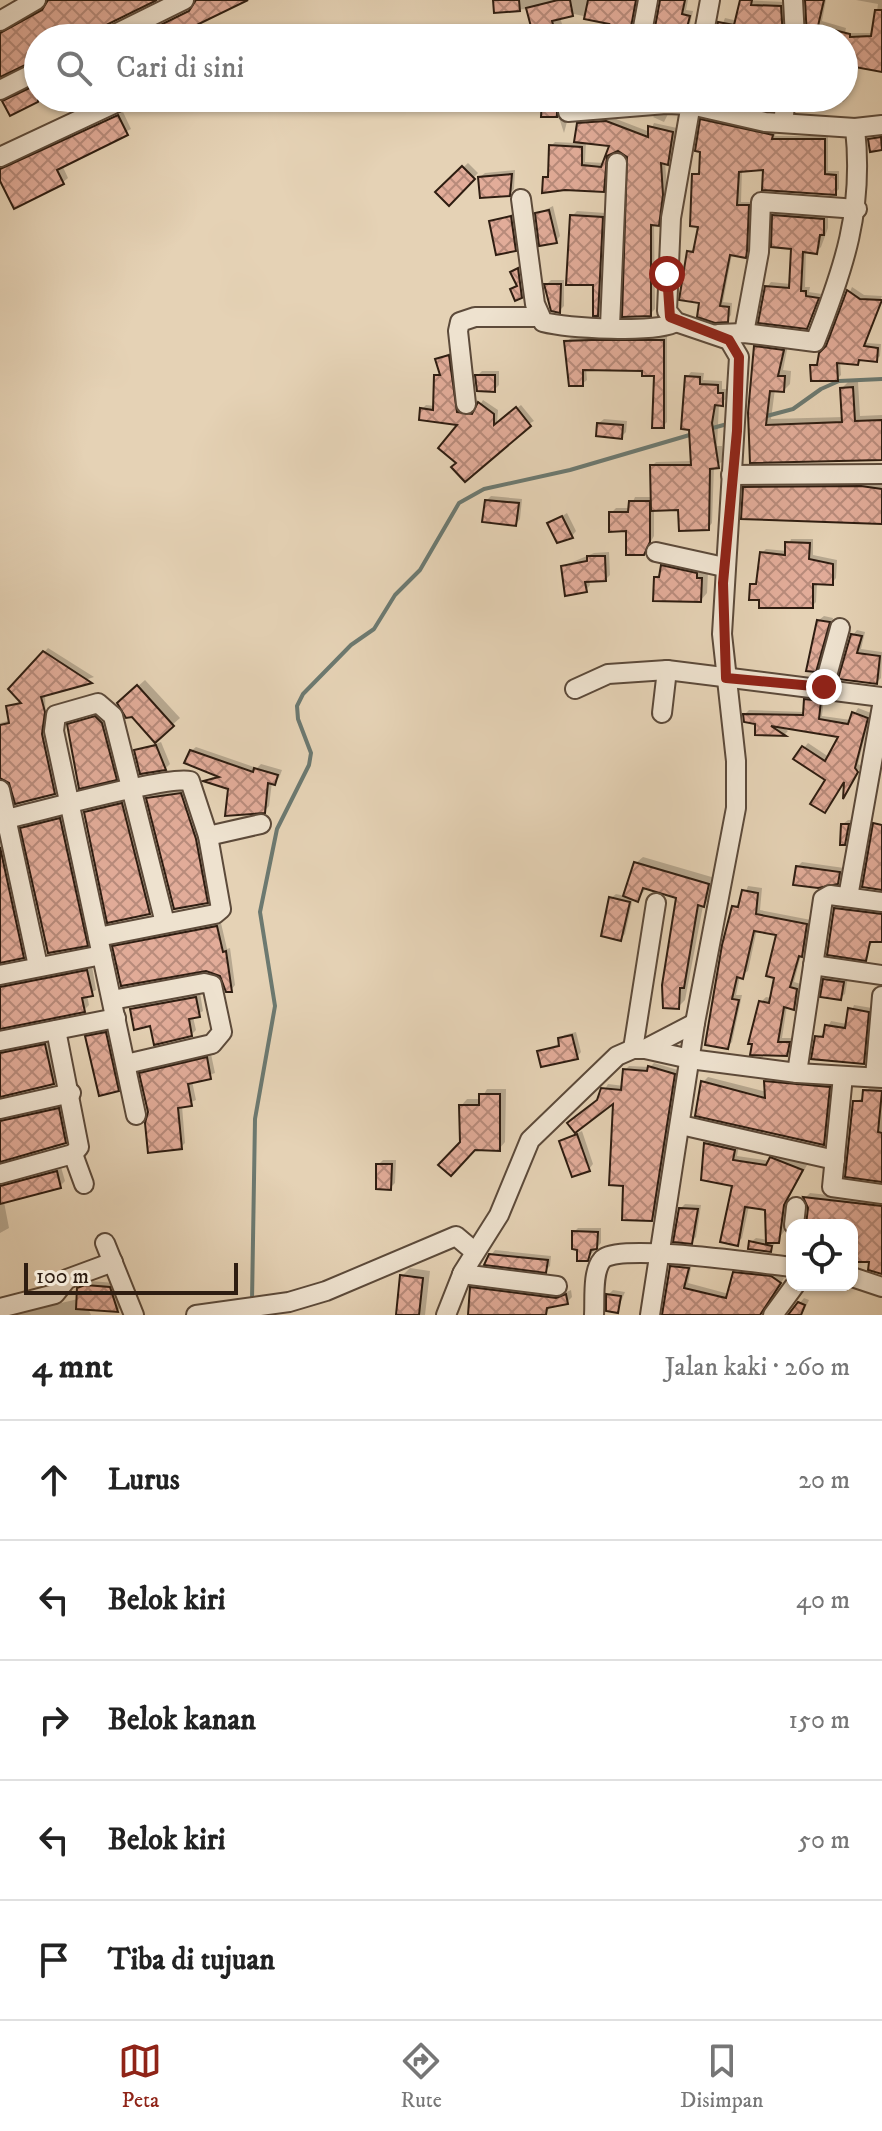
<!DOCTYPE html>
<html lang="id">
<head>
<meta charset="utf-8">
<style>
	:root { --surface:#fff; --page:#f6f6f6; --text:#222; --muted:#767676; --line:#e0e0e0; --accent:#8f2418 }
	body { margin:0; font-family:"IM FELL DW Pica",serif; background:var(--page); color:var(--text) }
	.controls { position:absolute; right:24px; bottom:24px; display:grid; overflow:hidden; border-radius:16px; box-shadow:0 2px 6px #0004 }
	.controls button { width:72px; height:72px; display:grid; place-items:center; padding:0; border:0; border-bottom:2px solid var(--line); background:var(--surface); color:var(--text); font:40px sans-serif }
	.scale { position:absolute; left:24px; bottom:20px; width:214px; box-sizing:border-box; padding-left:8px; border:4px solid #2e1d11; border-top:0; font-size:22px; line-height:28px; white-space:nowrap; color:#2e1d11; -webkit-text-stroke:6px #eee2cf; paint-order:stroke }
	.stop { position:absolute; width:24px; height:24px; margin:-18px; border:6px solid #8f2418; border-radius:50%; background:#fff }
	.stop.end { background:#8f2418; border-color:#fff; box-shadow:0 2px 8px #0008 }
	.list { margin:0; padding:0; list-style:none }
	h2 { display:flex; justify-content:space-between; align-items:center; height:104px; margin:0; padding:0 32px; font-size:34px }
	h2 small { font-size:26px; font-weight:400; color:var(--muted) }
	.list li { display:grid; grid-template-columns:52px 1fr auto; gap:24px; align-items:center; box-sizing:border-box; height:120px; padding:0 32px; border-top:2px solid var(--line) }
	.list b { display:block; font-size:30px; white-space:nowrap }
	.list em { font-size:26px; font-style:normal; color:var(--muted) }
	.icon { flex:none; width:44px; height:44px; fill:none; stroke:currentColor; stroke-width:2; stroke-linecap:round; stroke-linejoin:round }
	.map { position:relative; flex:none; width:882px; height:1315px; overflow:hidden }
	.search { position:absolute; background:var(--surface); box-shadow:0 2px 6px #0004; left:24px; right:24px; top:24px; height:88px; display:flex; align-items:center; gap:20px; box-sizing:border-box; padding:0 28px; border-radius:44px; color:var(--muted); font-size:30px }
	.sheet { height:704px; background:var(--surface) }
	nav { display:flex; justify-content:space-around; align-items:center; box-sizing:border-box; height:112px; border-top:2px solid var(--line); background:var(--surface); font-size:22px; color:var(--muted) }
	nav a { display:grid; justify-items:center; gap:4px }
	nav .on { color:var(--accent) }
	.map>svg:first-child { display:block }
</style>
</head>
<body>
<div class="map">
<svg width="882" height="1315" viewBox="0 0 882 1315">
	<defs>
		<pattern id="building-cross-hatch" width="8" height="8" patternUnits="userSpaceOnUse" patternTransform="scale(2)"><rect width="8" height="8" fill="#e2ac99"/><path d="M0 0l8 8M0 8l8-8" fill="none" stroke="#b88b7b"/></pattern>
	</defs>
	<rect width="100%" height="100%" fill="#e5d2b5"/>
	<filter id="stains"><feTurbulence type="fractalNoise" baseFrequency=".0025" numOctaves="4"/><feColorMatrix values="0 0 0 0 .2 0 0 0 0 .09 0 0 0 0 .02 0 0 0 .5 -.17"/></filter>
	<radialGradient id="worn" r=".72"><stop offset=".6" stop-color="#630" stop-opacity="0"/><stop offset="1" stop-color="#630" stop-opacity=".3"/></radialGradient>
	<!-- shadow -->
	<g fill="#0003" fill-rule="evenodd">
		<polygon points="197,0 243,0 165,38 132,38 193,9"/>
		<polygon points="495,0 595,0 588,17 574,14 560,17 566,38 536,38 528,9 495,11"/>
		<polygon points="610,0 641,0 636,38 604,38 610,38"/>
		<polygon points="661,0 688,0 686,10 693,11 689,28 684,32 679,31 677,38 654,38"/>
		<polygon points="743,0 785,2 790,38 717,38 725,18 738,21"/>
		<polygon points="806,0 826,0 822,21 846,28 845,33 874,33 878,4 856,0 882,0 882,70 851,64 848,97 843,102 799,99 844,98 844,38 808,38"/>
		<polygon points="565,98 560,106 568,118 564,133 553,99"/>
		<polygon points="123,112 131,129 62,165 68,178 63,182 0,177 1,165 11,164"/>
		<polygon points="669,112 664,122 653,117 656,114"/>
		<polygon points="707,116 776,130 775,136 828,136 828,171 839,171 839,189 835,193 765,168 742,170 741,202 752,202 751,245 745,256 732,254 723,302 732,303 731,315 727,320 701,301 688,252 696,248 700,225 693,175 701,171 702,120"/>
		<path d="M611,117L650,132L654,123L677,128L672,158L665,162L667,189L662,219L654,223L655,309L650,314L631,163L625,152L616,149L610,153L607,186L603,190L545,178L550,173L551,146L555,142L576,143L578,124L583,120ZM586,141L611,145L605,163L585,162Z"/>
		<polygon points="468,163 478,173 449,203 438,192"/>
		<polygon points="515,170 514,189 509,194 480,177 485,173"/>
		<polygon points="553,206 560,236 556,241 537,214"/>
		<polygon points="577,211 606,213 602,309 598,314 595,283 572,216"/>
		<polygon points="779,211 828,215 828,228 821,247 816,252 806,250 805,287 810,287 809,292 822,294 806,327 767,287 771,282 791,284 793,247 774,216"/>
		<polygon points="515,213 520,245 515,249 491,222"/>
		<polygon points="519,268 523,295 521,297 514,271"/>
		<polygon points="551,280 564,280 564,306 559,311 547,284"/>
		<polygon points="852,287 864,295 882,296 866,343 881,344 880,356 876,360 862,358 857,363 840,361 841,375 837,379 812,366 820,362"/>
		<polygon points="667,336 667,422 663,426 656,374 644,369 586,368 587,380 582,384 566,342 571,338"/>
		<polygon points="762,341 788,345 783,370 791,371 790,384 784,390 775,389 771,419 844,417 842,388 848,382 858,382 860,416 882,415 882,459 752,461 756,347"/>
		<polygon points="452,352 465,411 476,411 483,400 498,410 497,424 521,405 534,421 459,462 461,424 422,409 426,405 435,406 436,376 441,372 437,359"/>
		<polygon points="482,371 499,371 499,385 494,390 477,376"/>
		<polygon points="691,372 704,373 703,380 722,381 722,389 727,389 726,399 719,404 717,446 722,446 722,462 714,466 712,523 708,528 680,508 654,509 654,536 644,553 611,513 616,508 630,508 635,497 652,497 652,466 656,462 693,461 687,377"/>
		<polygon points="604,419 627,421 626,432 621,437 599,423"/>
		<polygon points="750,483 882,485 882,522 745,488"/>
		<polygon points="491,496 522,499 520,519 516,524 487,500"/>
		<polygon points="567,513 576,531 572,536 550,524"/>
		<polygon points="791,539 813,539 813,555 837,560 836,578 832,583 817,582 816,602 812,606 761,598 752,585 759,581 762,553 766,549 787,551"/>
		<polygon points="609,552 610,575 605,580 589,580 590,585 586,590 563,566 594,553"/>
		<polygon points="670,560 703,567 702,572 708,572 707,593 701,600 656,578"/>
		<polygon points="824,616 833,618 820,665 815,670 819,620"/>
		<polygon points="857,630 865,632 861,649 882,652 881,678 877,682 841,678 853,635"/>
		<polygon points="48,648 94,677 45,693 46,728 59,788 54,793 0,740 0,723 11,720 8,707 22,701 10,689"/>
		<polygon points="145,680 180,718 172,725 127,696"/>
		<polygon points="810,696 824,698 822,716 851,720 858,708 871,713 858,764 861,766 845,794 846,778 828,779 804,748 808,743 829,757 841,735 781,726 788,731 785,734 757,733 757,722 745,714 749,710 805,712"/>
		<polygon points="100,713 106,718 120,773 116,778 69,725"/>
		<polygon points="161,742 170,764 166,768 142,772 136,751"/>
		<polygon points="196,747 257,768 261,764 282,770 279,778 272,782 269,806 264,811 230,788 206,780 218,775 191,751"/>
		<polygon points="185,789 200,834 211,897 207,901 148,798 152,794"/>
		<polygon points="127,799 154,908 150,913 86,813 90,808"/>
		<polygon points="65,814 91,939 87,944 23,829 27,824"/>
		<polygon points="848,820 852,820 849,838 844,843 843,824"/>
		<polygon points="0,822 28,951 23,956 0,962"/>
		<polygon points="643,857 715,878 710,898 703,906 685,1000 678,1007 678,897 647,887 638,899 633,898 625,934 620,939 611,898 616,894 625,896 636,863"/>
		<polygon points="802,862 844,868 842,877 837,882 797,867"/>
		<polygon points="748,886 762,888 760,910 811,920 807,949 801,955 794,982 801,984 799,1002 794,1007 787,1006 782,1038 793,1038 787,1053 753,1053 761,1002 766,997 772,998 779,934 757,929 748,971 740,976 736,995 742,995 732,1042 727,1047 733,907 741,903"/>
		<polygon points="840,904 882,909 882,940 873,940 865,958 836,909"/>
		<polygon points="221,923 227,949 230,948 235,985 231,990 222,975 114,947 119,943"/>
		<polygon points="92,966 96,990 87,995 89,1005 84,1010 0,1027 0,980 8,983"/>
		<polygon points="830,975 848,977 845,994 840,998 825,980"/>
		<polygon points="200,993 203,1011 193,1017 196,1030 191,1035 152,1024 132,1010 137,1005"/>
		<polygon points="854,1005 872,1008 868,1058 863,1062 817,1037 825,1033 831,1021 847,1024"/>
		<polygon points="110,1029 122,1085 118,1089 87,1037 92,1032"/>
		<polygon points="576,1032 581,1052 577,1057 540,1051 561,1043 564,1035"/>
		<polygon points="49,1041 58,1078 53,1083 0,1095 0,1046"/>
		<polygon points="211,1054 215,1073 192,1081 196,1100 182,1106 185,1143 181,1147 150,1113 142,1074 146,1069"/>
		<polygon points="654,1063 678,1070 656,1215 652,1219 625,1184 615,1099 599,1099 608,1084 624,1086 625,1070 629,1066 650,1067"/>
		<polygon points="708,1077 767,1092 766,1082 771,1077 834,1082 828,1138 823,1143 703,1082"/>
		<polygon points="870,1086 882,1087 882,1180 855,1102 864,1097"/>
		<polygon points="487,1089 506,1089 505,1142 499,1149 462,1142 461,1106 467,1099 481,1099"/>
		<polygon points="64,1104 70,1137 65,1142 0,1161 0,1114 9,1117"/>
		<polygon points="582,1131 593,1164 589,1169 561,1141"/>
		<polygon points="711,1139 739,1145 737,1156 770,1161 776,1154 807,1165 789,1198 789,1225 770,1250 751,1242 756,1238 768,1240 767,1209 749,1206 742,1238 737,1243 734,1184 704,1178 706,1144"/>
		<polygon points="383,1160 396,1160 395,1183 390,1188 378,1165"/>
		<polygon points="61,1167 65,1181 60,1186 4,1202 9,1228 0,1233 0,1180"/>
		<polygon points="810,1193 882,1201 882,1273 871,1260 852,1260 852,1225 809,1225 810,1207 805,1198"/>
		<polygon points="685,1204 701,1205 696,1237 691,1242 681,1208"/>
		<polygon points="578,1228 601,1228 601,1243 587,1259 574,1232"/>
		<polygon points="495,1250 551,1256 550,1266 546,1270 491,1255"/>
		<polygon points="676,1262 692,1263 688,1283 729,1294 740,1268 776,1273 784,1278 761,1315 662,1315 672,1267"/>
		<polygon points="410,1268 430,1271 425,1315 398,1315 402,1276"/>
		<polygon points="91,1281 115,1283 122,1306 118,1310 88,1308 91,1315 11,1315 78,1299 79,1289"/>
		<polygon points="477,1283 562,1294 571,1290 572,1297 567,1302 551,1305 546,1314 470,1315 472,1288"/>
		<polygon points="613,1290 625,1292 617,1311 608,1295"/>
		<polygon points="804,1298 809,1300 802,1315 790,1315"/>
	</g>
	<g fill="none" stroke-linecap="round" stroke-linejoin="round">
		<!-- stream -->
		<g stroke="#6c7970" stroke-width="4">
			<polyline points="763,417 793,409 821,389 839,381 882,379"/>
			<polyline points="709,429 731,423"/>
			<polyline points="252,1301 255,1119 275,1006 260,912 277,829 309,765 311,753 298,719 297,706 303,694 351,645 374,629 395,595 420,570 459,503 484,489 570,470 693,434"/>
		</g>
	</g>
	<!-- building -->
	<g fill="url(#building-cross-hatch)" stroke="#2e1d11" stroke-width="2">
		<polygon points="48,0 157,0 102,27 95,38 38,38 38,59 0,77 0,33 42,10"/>
		<polygon points="196,0 248,0 170,38 134,38 189,11"/>
		<polygon points="493,0 519,0 520,11 494,13"/>
		<polygon points="558,0 570,0 573,16 552,21 557,38 534,38 526,8"/>
		<polygon points="588,0 636,0 629,38 600,38 609,24 584,19"/>
		<polygon points="660,0 685,0 682,14 690,16 685,35 676,33 675,38 653,38"/>
		<polygon points="740,0 752,0 751,5 781,6 783,38 715,38 718,22 734,25"/>
		<polygon points="805,0 824,0 818,26 850,34 850,37 871,36 875,10 882,10 882,72 844,65 844,38 807,38"/>
		<polygon points="38,84 38,102 10,116 2,101"/>
		<polygon points="542,98 565,99 557,108 557,117 541,117"/>
		<polygon points="714,98 774,98 772,110"/>
		<polygon points="118,115 128,135 57,170 64,184 14,209 0,181 0,169"/>
		<polygon points="700,119 773,135 772,139 825,139 825,174 836,175 836,195 762,190 763,170 739,172 737,205 749,205 747,251 746,258 730,255 720,306 729,307 728,322 715,323 697,317 699,303 679,300 687,251 693,252 698,227 690,226 692,174 699,174 700,152 695,151"/>
		<polygon points="606,121 648,137 648,126 673,132 668,165 661,163 663,195 659,226 651,225 651,316 622,317 627,157 618,151 607,156 604,192 565,190 542,193 543,177 548,177 549,145 582,147 582,165 601,167 609,146 574,142 577,123"/>
		<polygon points="881,137 882,150 870,152 868,139"/>
		<polygon points="462,166 475,179 449,206 435,192"/>
		<polygon points="512,174 510,196 480,198 478,177"/>
		<polygon points="549,210 557,243 539,246 535,213"/>
		<polygon points="570,215 603,217 598,316 593,316 593,285 566,285"/>
		<polygon points="772,215 824,219 824,235 820,235 817,254 803,252 801,291 806,291 806,296 819,298 807,329 758,323 765,286 789,288 791,249 771,247"/>
		<polygon points="511,216 516,251 496,255 489,221"/>
		<polygon points="518,268 522,298 515,301 510,289 517,286 510,272"/>
		<polygon points="544,284 561,284 560,313 551,311"/>
		<polygon points="847,290 860,299 882,300 864,346 878,348 877,362 859,360 858,365 837,363 838,381 811,381 810,365 817,365 819,353 826,346"/>
		<polygon points="592,340 664,340 664,428 652,428 654,376 642,376 642,371 583,370 583,386 569,386 564,341"/>
		<polygon points="754,346 784,350 778,376 785,376 784,392 770,391 766,425 842,422 840,388 853,387 855,421 882,420 882,460 750,463 748,413"/>
		<polygon points="449,355 457,412 472,414 478,402 494,414 494,425 516,407 531,426 465,482 451,467 456,463 438,448 457,425 419,420 420,408 433,410 434,375 440,375 435,359"/>
		<polygon points="475,375 495,375 495,392 477,391"/>
		<polygon points="685,376 700,377 700,384 718,385 718,393 723,393 723,406 715,405 712,423 719,468 710,469 709,530 679,531 678,510 651,511 650,465 691,465 689,430 681,429"/>
		<polygon points="597,423 623,425 622,439 596,436"/>
		<polygon points="861,486 882,489 882,524 741,519 743,487"/>
		<polygon points="485,500 519,503 516,526 482,522"/>
		<polygon points="629,501 650,501 650,542 644,555 626,555 626,531 609,532 609,512 628,512"/>
		<polygon points="562,516 573,538 557,543 547,523"/>
		<polygon points="785,542 810,543 809,559 833,564 833,585 813,584 813,608 759,608 759,600 749,600 750,584 756,584 760,552 785,555"/>
		<polygon points="587,556 605,556 606,581 585,582 587,592 565,596 561,566 587,561"/>
		<polygon points="661,565 697,573 697,578 702,578 701,602 653,601 654,577 659,577"/>
		<polygon points="817,620 830,622 816,672 806,671"/>
		<polygon points="851,634 862,636 857,653 880,656 877,684 838,679"/>
		<polygon points="43,651 92,683 41,697 45,712 42,734 55,794 15,804 9,783 0,778 0,725 9,723 6,706 21,703 8,689"/>
		<polygon points="137,685 174,726 155,743 132,717 126,718 117,703"/>
		<polygon points="804,699 821,701 819,719 848,724 852,712 868,718 855,768 858,772 843,799 844,782 825,813 810,804 825,780 793,759 802,746 825,761 838,737 771,726 786,736 755,735 755,724 744,722 743,714 803,715"/>
		<polygon points="95,716 102,723 117,780 79,789 67,724"/>
		<polygon points="156,745 166,770 140,774 134,750"/>
		<polygon points="190,750 253,772 254,768 278,775 275,785 268,783 265,813 225,816 228,789 203,781 219,777 184,763"/>
		<polygon points="181,793 196,839 208,903 174,909 146,798"/>
		<polygon points="122,803 150,914 107,923 84,812"/>
		<polygon points="60,818 88,946 48,953 20,828"/>
		<polygon points="873,823 882,825 882,890 862,887"/>
		<polygon points="841,824 849,824 845,845 840,845"/>
		<polygon points="0,847 24,958 0,963"/>
		<polygon points="634,862 709,884 704,907 698,905 684,988 680,988 679,1009 663,1008 662,985 676,898 643,888 638,902 623,896"/>
		<polygon points="796,866 840,872 838,884 818,888 793,885"/>
		<polygon points="742,890 758,893 756,914 807,924 802,957 799,956 790,987 797,989 794,1010 784,1007 778,1042 790,1042 787,1056 750,1055 752,1044 748,1044 759,1001 769,1003 774,978 766,976 776,935 754,931 743,979 737,977 732,999 739,1000 728,1049 705,1045 722,945 732,906 738,907"/>
		<polygon points="609,897 630,902 621,941 601,936"/>
		<polygon points="834,908 882,914 882,942 870,942 866,961 827,955"/>
		<polygon points="217,926 223,952 226,951 232,992 226,992 220,976 206,971 121,986 112,946"/>
		<polygon points="87,970 93,996 82,998 85,1012 0,1029 0,987"/>
		<polygon points="823,979 844,982 841,1000 820,997"/>
		<polygon points="196,997 200,1017 189,1019 192,1036 154,1045 150,1026 134,1030 130,1009"/>
		<polygon points="848,1008 869,1012 864,1064 811,1059 815,1036 823,1037 825,1025 845,1028"/>
		<polygon points="106,1032 119,1091 99,1096 85,1036"/>
		<polygon points="572,1035 578,1059 541,1067 537,1051 559,1046 558,1038"/>
		<polygon points="45,1044 54,1084 0,1097 0,1053"/>
		<polygon points="207,1057 211,1079 188,1084 192,1106 178,1108 182,1149 148,1153 145,1123 148,1112 139,1073"/>
		<polygon points="648,1066 675,1074 652,1221 622,1220 623,1186 609,1185 613,1104 575,1133 567,1123 597,1100 601,1088 621,1090 623,1069 647,1071"/>
		<polygon points="701,1081 765,1098 764,1081 830,1087 824,1145 695,1116"/>
		<polygon points="863,1090 882,1091 878,1132 882,1133 882,1182 845,1177 853,1101 862,1101"/>
		<polygon points="479,1094 500,1094 500,1151 475,1150 451,1176 438,1165 460,1142 459,1105 479,1105"/>
		<polygon points="59,1108 66,1143 0,1162 0,1121"/>
		<polygon points="577,1134 590,1171 572,1177 559,1141"/>
		<polygon points="704,1143 735,1150 733,1160 766,1165 770,1157 803,1170 784,1205 779,1243 766,1243 765,1210 745,1207 738,1246 720,1242 732,1186 701,1180"/>
		<polygon points="376,1164 392,1164 391,1190 376,1189"/>
		<polygon points="57,1171 61,1188 0,1204 0,1186"/>
		<polygon points="803,1197 882,1206 882,1274 868,1270 869,1262 852,1262 852,1225 806,1225 808,1208"/>
		<polygon points="679,1208 698,1209 692,1244 673,1242"/>
		<polygon points="572,1231 598,1232 597,1249 591,1250 588,1261 577,1261 577,1250 572,1249"/>
		<polygon points="749,1241 772,1246 771,1252 748,1249"/>
		<polygon points="489,1254 548,1260 546,1273 484,1265"/>
		<polygon points="670,1266 689,1268 684,1288 726,1298 733,1272 771,1276 781,1283 760,1315 662,1315"/>
		<polygon points="400,1275 423,1278 419,1315 396,1315"/>
		<polygon points="85,1285 110,1287 118,1312 76,1309 77,1288"/>
		<polygon points="470,1287 556,1298 566,1294 568,1304 547,1308 546,1315 468,1315"/>
		<polygon points="606,1294 621,1296 618,1313 606,1311"/>
		<polygon points="798,1302 805,1305 801,1315 788,1315"/>
	</g>
	<g fill="none" stroke-linecap="round" stroke-linejoin="round">
		<!-- minor casing -->
		<g stroke="#5c4a3a" stroke-width="22">
			<g id="minor">
				<polyline points="793,0 795,38"/>
				<polyline points="0,21 36,0"/>
				<polyline points="107,38 184,0"/>
				<polyline points="641,38 648,0"/>
				<polyline points="703,38 710,0"/>
				<polyline points="0,90 38,71"/>
				<path d="M568,112L666,104L691,105L765,122L855,128C864,210 844,268 815,342L744,333L718,334"/>
				<polyline points="783,123 786,98"/>
				<polyline points="855,128 882,125"/>
				<polyline points="0,157 126,98"/>
				<path d="M521,199L535,304L543,322C566,328 657,334 676,322"/>
				<polyline points="610,326 617,163"/>
				<polyline points="744,333 759,252 761,202 857,209"/>
				<polyline points="466,404 458,331 460,322 475,317 538,317"/>
				<polyline points="731,475 882,474"/>
				<polyline points="656,552 724,567"/>
				<polyline points="824,687 840,628"/>
				<polyline points="575,689 608,674 667,670 882,697"/>
				<polyline points="662,713 667,670"/>
				<polyline points="0,790 38,966"/>
				<path d="M6,819C39,812 168,775 190,781L208,836L221,909L215,914L98,937"/>
				<polyline points="208,836 261,824"/>
				<polyline points="848,897 882,706"/>
				<polyline points="813,965 882,975"/>
				<polyline points="0,975 102,955"/>
				<polyline points="112,1000 204,983 212,985 222,1032 212,1044 126,1064"/>
				<polyline points="0,1041 116,1018"/>
				<polyline points="633,1049 656,903"/>
				<polyline points="645,1049 695,1023"/>
				<polyline points="797,1073 823,899 830,895 882,902"/>
				<polyline points="843,1076 832,1187 882,1194"/>
				<polyline points="875,1077 882,996"/>
				<polyline points="0,1109 71,1093"/>
				<polyline points="136,1115 54,731 56,715 98,703 113,716 165,923"/>
				<polyline points="681,1125 835,1160"/>
				<polyline points="73,1154 84,1184"/>
				<polyline points="0,1174 73,1154 79,1147 56,1030"/>
				<polyline points="794,1225 796,1207"/>
				<polyline points="105,1243 134,1315"/>
				<polyline points="462,1274 557,1286"/>
				<polyline points="852,1277 882,1287"/>
				<polyline points="0,1308 55,1294 67,1279 113,1262"/>
				<polyline points="196,1315 289,1302 326,1291 456,1236 475,1252"/>
				<polyline points="446,1315 463,1272 499,1215 530,1140 617,1056 633,1049 645,1049 690,1059 797,1073 882,1078"/>
				<path d="M594,1315C595,1300 592,1272 602,1260C615,1242 764,1264 792,1267"/>
				<polyline points="650,1315 695,1023 736,808 736,761 722,634 739,357 729,340 676,322 667,311 671,218 692,98"/>
				<polyline points="773,1315 795,1285"/>
			</g>
		</g>
		<!-- minor -->
		<use href="#minor" stroke="#eee2cf" stroke-width="18"/>
	</g>
	<g fill="none" stroke-linecap="round" stroke-linejoin="round">
		<!-- route -->
		<polyline stroke="#8f2418" stroke-width="10" points="667,274 670,317 729,340 739,357 737,431 723,583 726,678 824,687"/>
	</g>
	<rect width="100%" height="100%" filter="url(#stains)"/>
	<rect width="100%" height="100%" fill="url(#worn)"/>
</svg>
<div class="controls">
<button><svg class="icon" aria-label="locate" viewBox="0 0 24 24"><circle cx="12" cy="12" r="6"/><path d="M12 2v4M12 18v4M2 12h4M18 12h4"/></svg></button>
</div>
<div class="scale">100 m</div>
<div class="stop" style="left:667px;top:274px"></div>
<div class="stop end" style="left:824px;top:687px"></div>
<div class="search"><svg class="icon" aria-label="search" viewBox="0 0 24 24"><circle cx="10" cy="10" r="6"/><path d="M15 15l6 6"/></svg>Cari di sini</div>
</div>
<section class="sheet">
<h2>4 mnt<small>Jalan kaki · 260 m</small></h2>
<ul class="list">
<li><svg class="icon" aria-label="ahead" viewBox="0 0 24 24"><path d="M12 20V5M6 11l6-6 6 6"/></svg><div><b>Lurus</b></div><em>20 m</em></li>
<li><svg class="icon" aria-label="left" viewBox="0 0 24 24"><path d="M17 20v-9H6M10 6l-5 5 5 5"/></svg><div><b>Belok kiri</b></div><em>40 m</em></li>
<li><svg class="icon" aria-label="right" viewBox="0 0 24 24"><path d="M7 20v-9h11M14 6l5 5-5 5"/></svg><div><b>Belok kanan</b></div><em>150 m</em></li>
<li><svg class="icon" aria-label="left" viewBox="0 0 24 24"><path d="M17 20v-9H6M10 6l-5 5 5 5"/></svg><div><b>Belok kiri</b></div><em>50 m</em></li>
<li><svg class="icon" aria-label="arrive" viewBox="0 0 24 24"><path d="M6 21V4h12l-3 4 3 4H6"/></svg><div><b>Tiba di tujuan</b></div></li>
</ul>
</section>
<nav>
<a class="on"><svg class="icon" aria-label="map" viewBox="0 0 24 24"><path d="M3 6l6-2 6 2 6-2v14l-6 2-6-2-6 2zM9 4v14M15 6v14"/></svg>Peta</a>
<a><svg class="icon" aria-label="directions" viewBox="0 0 24 24"><path d="M12 3l9 9-9 9-9-9zM9 14v-3h6M13 9l2 2-2 2"/></svg>Rute</a>
<a><svg class="icon" aria-label="saved" viewBox="0 0 24 24"><path d="M7 4h10v16l-5-4-5 4z"/></svg>Disimpan</a>
</nav>
</body>
</html>
